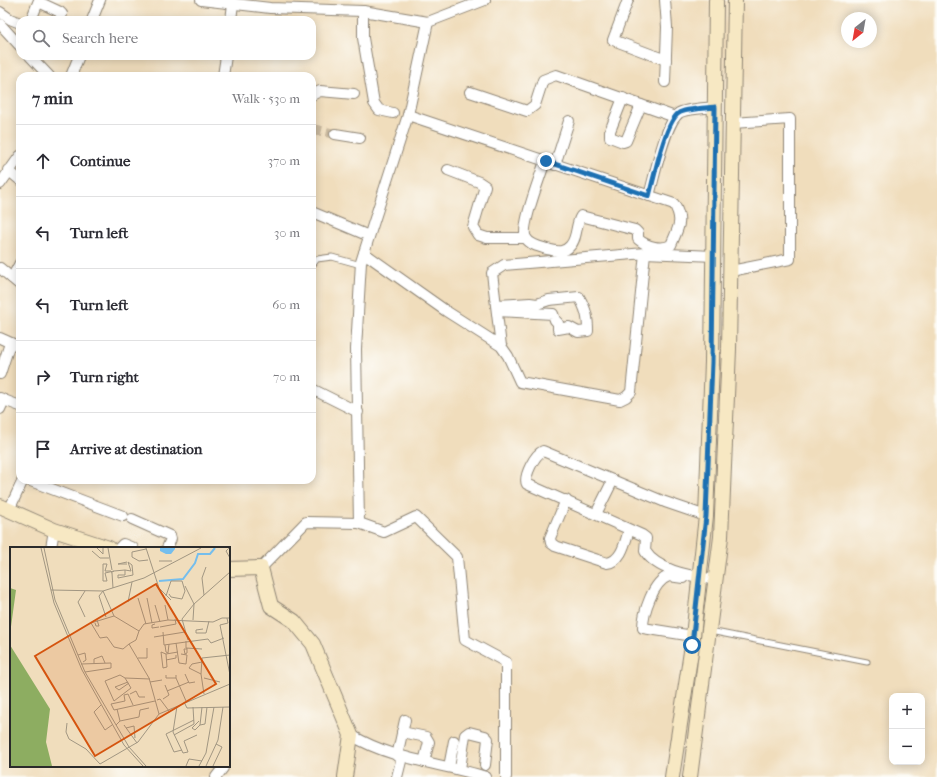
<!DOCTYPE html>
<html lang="en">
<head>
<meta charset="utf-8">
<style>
	:root { --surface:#fff; --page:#f7f7f7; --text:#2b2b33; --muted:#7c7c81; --line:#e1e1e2 }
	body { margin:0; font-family:"IM FELL French Canon",serif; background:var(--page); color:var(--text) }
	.controls { position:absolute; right:12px; bottom:12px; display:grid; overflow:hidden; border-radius:8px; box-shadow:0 2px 10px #0003 }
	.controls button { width:36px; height:36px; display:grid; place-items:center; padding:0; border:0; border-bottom:1px solid var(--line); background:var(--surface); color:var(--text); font:20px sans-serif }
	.compass { position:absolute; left:841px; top:12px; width:36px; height:36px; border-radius:50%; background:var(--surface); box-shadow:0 2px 10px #0003; rotate:211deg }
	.stop { position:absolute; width:12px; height:12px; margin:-9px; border:3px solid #1f6fb2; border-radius:50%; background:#fff }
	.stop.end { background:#1f6fb2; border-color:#fff; box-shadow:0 1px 4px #0008 }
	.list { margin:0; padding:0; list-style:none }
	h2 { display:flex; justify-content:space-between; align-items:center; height:52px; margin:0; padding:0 16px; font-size:17px }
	h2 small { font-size:13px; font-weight:400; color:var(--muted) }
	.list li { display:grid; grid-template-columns:26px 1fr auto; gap:12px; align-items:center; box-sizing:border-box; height:72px; padding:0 16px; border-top:1px solid var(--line) }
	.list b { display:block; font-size:15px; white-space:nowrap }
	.list em { font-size:13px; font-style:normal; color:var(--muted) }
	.icon { flex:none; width:22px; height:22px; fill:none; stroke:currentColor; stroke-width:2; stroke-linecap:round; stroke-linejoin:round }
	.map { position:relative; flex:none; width:937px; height:777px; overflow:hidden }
	.search { position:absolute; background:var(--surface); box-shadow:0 2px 10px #0003; left:16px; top:16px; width:300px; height:44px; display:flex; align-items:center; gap:10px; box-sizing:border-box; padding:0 14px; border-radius:12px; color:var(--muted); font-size:15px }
	.panel { position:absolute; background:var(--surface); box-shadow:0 2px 10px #0003; left:16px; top:72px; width:300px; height:412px; border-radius:12px }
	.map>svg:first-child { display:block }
</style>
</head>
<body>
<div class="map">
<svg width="937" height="777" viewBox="0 0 937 777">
	<rect width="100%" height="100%" fill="#fdfcf7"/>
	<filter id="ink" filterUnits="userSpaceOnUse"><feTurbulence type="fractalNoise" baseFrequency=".025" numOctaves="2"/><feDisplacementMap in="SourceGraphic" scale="8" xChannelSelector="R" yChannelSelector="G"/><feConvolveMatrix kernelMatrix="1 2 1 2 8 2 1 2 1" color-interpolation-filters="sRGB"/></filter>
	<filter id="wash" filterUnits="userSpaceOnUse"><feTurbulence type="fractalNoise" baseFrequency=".012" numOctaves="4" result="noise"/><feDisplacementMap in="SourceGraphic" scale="16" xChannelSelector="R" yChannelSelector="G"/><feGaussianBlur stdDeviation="0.9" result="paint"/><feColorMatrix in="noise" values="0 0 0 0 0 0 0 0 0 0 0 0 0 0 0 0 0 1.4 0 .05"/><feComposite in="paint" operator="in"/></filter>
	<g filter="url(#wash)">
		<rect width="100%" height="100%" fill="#f0ddbc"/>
	</g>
	<g filter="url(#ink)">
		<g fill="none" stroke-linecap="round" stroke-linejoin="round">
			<!-- street-tunnel -->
			<polyline stroke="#c9b99f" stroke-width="10" stroke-dasharray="10 5" stroke-linecap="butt" points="312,129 335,134"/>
			<!-- lane casing -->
			<g stroke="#8e8474" stroke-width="7">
				<g id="lane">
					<polyline points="314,263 317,259 332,257 361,265"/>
					<polyline points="710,631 867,662"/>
				</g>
			</g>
			<!-- street casing -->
			<g stroke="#8e8474" stroke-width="12">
				<g id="street">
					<polyline points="201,0 270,8 363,11 428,22 485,0"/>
					<polyline points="628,0 613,40 666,60"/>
					<polyline points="43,4 60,12 62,14 60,20"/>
					<polyline points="363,11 363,38 374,103 379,110 393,113"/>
					<polyline points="0,12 10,19 20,23"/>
					<polyline points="31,20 39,0"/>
					<polyline points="92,20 100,0"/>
					<polyline points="231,20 233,4"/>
					<polyline points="0,24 20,46"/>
					<polyline points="30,56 49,76"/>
					<polyline points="71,76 79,56"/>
					<polyline points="223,76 226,56"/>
					<polyline points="665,82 667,27 665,0"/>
					<polyline points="470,92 527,111 535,105 543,80 556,75 675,117"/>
					<polyline points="312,95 320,91 354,94"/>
					<polyline points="623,98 610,131 610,137 623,142 626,141 641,105"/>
					<path d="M408,115L674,204C684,221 678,228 671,245C661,250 647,247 638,239V233L635,230L581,216C575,225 578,238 570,246C563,254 556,251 547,249C540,247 530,245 526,238C520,227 541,175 545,161"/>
					<polyline points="335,134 360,138"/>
					<polyline points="555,165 569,121"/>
					<polyline points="8,170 20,180"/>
					<polyline points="448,170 479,182 485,186 473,227 478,235 487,238 526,238"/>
					<polyline points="0,184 20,156"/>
					<path d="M649,196C654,178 665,123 679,113C684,109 707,108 715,107"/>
					<polyline points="312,212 369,236"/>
					<polyline points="364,253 446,311 501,346 492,273 504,265 645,253 631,392 626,397 620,400 520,382 508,356 501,346"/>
					<polyline points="645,253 714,256"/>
					<polyline points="0,268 20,285"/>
					<polyline points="731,271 790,259 790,119 733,123"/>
					<polyline points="12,278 20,263"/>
					<path d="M497,305L530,303L537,304L549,300L579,297C586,309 588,317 588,331L578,332L569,327L558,329V323L555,320L553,314L497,311"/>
					<polyline points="0,338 20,347"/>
					<polyline points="0,374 10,343"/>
					<polyline points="312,389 358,412"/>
					<polyline points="0,398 4,400 0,409"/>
					<polyline points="4,400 20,406"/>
					<polyline points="28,480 123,516"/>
					<path d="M566,500L550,538L551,543L555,546L607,563C622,561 625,542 629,530"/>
					<polyline points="9,510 23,480"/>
					<polyline points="596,514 613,480"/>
					<path d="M706,516L665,502L543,451C535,454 523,477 527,484L642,535L646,538L645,551C658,572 693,576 716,580"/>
					<polyline points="132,519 170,536 171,539 167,548"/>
					<polyline points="359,523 384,532 416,517 457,557 465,640 506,662 506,777"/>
					<polyline points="51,548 54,530"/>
					<polyline points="119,548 123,544 133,548"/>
					<polyline points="261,568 306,522 359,523 356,349 361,262 408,115 428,22"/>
					<path d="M683,578L669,576C653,581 643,613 643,628L693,636"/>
					<polyline points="402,732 426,737 429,742 424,762"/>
					<path d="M351,735C394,761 439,762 486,777"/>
					<polyline points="397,756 405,720"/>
					<polyline points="449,767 454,741"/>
					<polyline points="460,769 465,735 469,732 485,736 488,739 485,765"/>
					<polyline points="216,777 223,768"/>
					<polyline points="397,777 402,757"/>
				</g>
			</g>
			<!-- secondary casing -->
			<g stroke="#8e8474" stroke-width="16">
				<g id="secondary">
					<polyline points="0,506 54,530 109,548"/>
					<polyline points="229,569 261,568 271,606 294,621 313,644 351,735 345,777"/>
					<polyline points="672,777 692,645 706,516 712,362 716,0"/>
					<polyline points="690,777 721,537 729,349 735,0"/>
				</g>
			</g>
			<!-- lane -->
			<use href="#lane" stroke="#fff" stroke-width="5"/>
			<!-- street -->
			<use href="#street" stroke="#fff" stroke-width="10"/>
			<!-- secondary -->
			<use href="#secondary" stroke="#f7e8c3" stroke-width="14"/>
		</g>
	</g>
	<g fill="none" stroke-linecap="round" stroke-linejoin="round" filter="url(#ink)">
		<!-- route -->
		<path stroke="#1f6fb2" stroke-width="5" d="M546,161L649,196C654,178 665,122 679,113C684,109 707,108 715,107L712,362L706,516L692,645"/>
	</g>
	<!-- overview -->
	<g transform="translate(10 547)">
		<rect width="220" height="220" fill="#f0ddbc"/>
		<path d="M0,41L6,43L0,87ZM0,98L40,162L36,195L42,219H0Z" fill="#8dad61"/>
		<path d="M150,1H165V2L161,7H156L150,4Z" fill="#75beed"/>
		<path fill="none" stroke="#75beed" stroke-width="2" d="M149,34L173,32L185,16L188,7H200L205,1"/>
		<path fill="none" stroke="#a19682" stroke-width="1" d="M31,1L44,56L72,123L114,198L133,219M34,1L45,53L75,125L119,200L136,219M87,1L93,7V1M98,1L102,23M136,1L149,41L161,53M219,1L216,4L220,11M136,2L122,5V10L129,14L138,13M82,4L90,11H99M149,14H162M117,15L108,17H117M101,24H95L97,17H93V34H97L95,26L104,24L101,26M104,24L115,23L121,24L118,15L122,18L123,28L108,31V28H115V23M102,26L103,41M175,39L184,57L172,72L178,93M41,43L93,44L134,31L191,1M75,44L68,55L75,70M194,48L192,31L196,20M156,49L161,34H172L175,44L172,52L161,50L159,47M128,51L136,77M137,51L142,76M118,55L122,35M145,58L150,75M155,58L158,73M104,69L81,76L90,91L97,90L104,100L113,102L119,97M96,70L89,49L93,44L104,69L129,84M217,71L218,76L210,78L220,128M183,73L184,57L220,25M85,76L86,79H89L87,73M145,77L142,78V81L149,80M150,80L166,77L165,72M193,82L186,83V86H196L199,74M153,85L154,98L198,92L201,96L214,91M144,90L175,85M176,94V101L192,102M166,96L169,116L176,117L177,108L171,107M155,98L156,105L158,106L159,97M177,101V106L175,107L174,102H177M156,107L157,120L153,121L151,105L156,107L168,105M68,108L75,106L76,113L73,115M128,111H137V101M156,113L166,111V108M71,117L101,116V121L75,125M84,117V112L92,109L95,116M175,127L179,136L185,135M191,127L179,121L182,117L192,115M156,128V131H166V128M115,131L110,128L95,134L104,154L121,141L115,131L140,132M166,131L176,154M194,131L210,135M118,135L105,140L109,143L119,136M140,135L152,133M157,144L179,135M120,147L126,144L129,150H135M194,147L191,127L192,111L220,108M153,152L159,148L155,138M147,153L150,152L159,164M174,155L177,161L220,160M91,158L84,165L95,183L102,178M123,158L118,147L114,148L115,154L101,157L104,163L145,154M167,159L163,185L173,206L178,205M192,160L190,178L195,177L197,160M149,167L139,131L119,97L126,93L129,84L134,77L158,73L203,75L212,71H220M110,174L129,170L130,163L139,161M189,174L182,181L185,183L190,178M57,176L56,185L59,192L76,202L90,217L128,195L149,167L220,137M106,178L110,174L107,162M114,178L127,196M116,181L124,179L125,191M164,188L184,177L183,160M172,203L164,205L156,187L184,173M178,205L174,194L187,188M176,219L179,212L192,214M189,219L196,206L204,160M196,219L208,193L213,160M203,219L212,200L206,197"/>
		<path fill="#d5540f" fill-opacity="0.15" stroke="#d5540f" stroke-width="2" d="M146,37L206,137L85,209L25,109Z"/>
		<rect width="220" height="220" fill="none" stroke="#2b2b2b" stroke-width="2"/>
	</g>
</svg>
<div class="controls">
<button>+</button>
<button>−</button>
</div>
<svg class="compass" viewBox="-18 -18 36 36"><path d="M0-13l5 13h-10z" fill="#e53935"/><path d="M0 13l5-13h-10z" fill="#7c7c81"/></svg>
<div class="stop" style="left:692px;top:645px"></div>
<div class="stop end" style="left:546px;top:161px"></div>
<div class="search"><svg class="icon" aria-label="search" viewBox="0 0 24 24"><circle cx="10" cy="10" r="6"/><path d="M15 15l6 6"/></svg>Search here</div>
<section class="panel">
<h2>7 min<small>Walk · 530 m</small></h2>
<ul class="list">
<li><svg class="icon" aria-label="ahead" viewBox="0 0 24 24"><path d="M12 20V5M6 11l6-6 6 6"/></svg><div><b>Continue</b></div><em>370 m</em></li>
<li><svg class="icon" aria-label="left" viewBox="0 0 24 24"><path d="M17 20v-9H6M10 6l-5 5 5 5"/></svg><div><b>Turn left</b></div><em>30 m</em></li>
<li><svg class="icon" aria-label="left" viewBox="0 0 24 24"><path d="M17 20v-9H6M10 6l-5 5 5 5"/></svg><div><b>Turn left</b></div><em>60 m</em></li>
<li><svg class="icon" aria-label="right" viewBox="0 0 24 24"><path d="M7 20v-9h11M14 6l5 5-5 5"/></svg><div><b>Turn right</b></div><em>70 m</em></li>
<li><svg class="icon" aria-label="arrive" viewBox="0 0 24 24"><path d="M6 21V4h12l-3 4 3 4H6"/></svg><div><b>Arrive at destination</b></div></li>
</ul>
</section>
</div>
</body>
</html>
